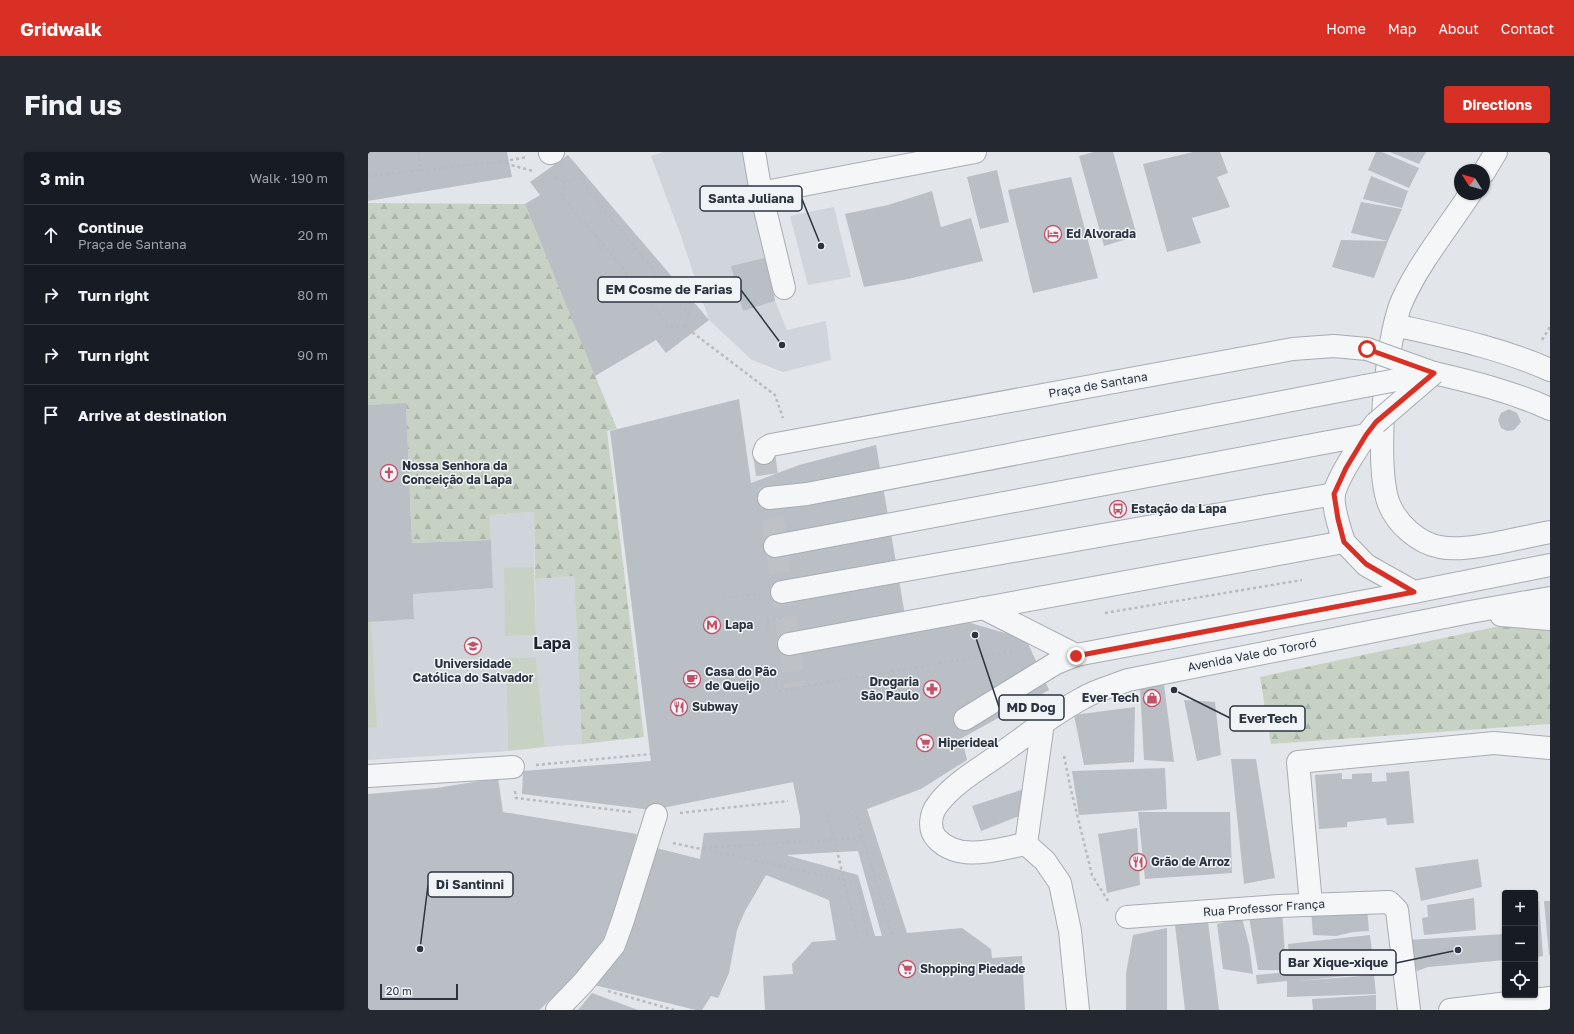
<!DOCTYPE html>
<html lang="en">
<head>
<meta charset="utf-8">
<style>
	:root { --surface:#171b24; --page:#242831; --text:#f1f3f6; --muted:#9ea1a6; --line:#363941; --accent:#d93025 }
	body { margin:0; font-family:"Golos Text",sans-serif; background:var(--page); color:var(--text) }
	.controls { position:absolute; right:12px; bottom:12px; display:grid; overflow:hidden; border-radius:4px; box-shadow:0 1px 3px #0004 }
	.controls button { width:36px; height:36px; display:grid; place-items:center; padding:0; border:0; border-bottom:1px solid var(--line); background:var(--surface); color:var(--text); font:20px sans-serif }
	.compass { position:absolute; left:1086px; top:12px; width:36px; height:36px; border-radius:50%; background:var(--surface); box-shadow:0 1px 3px #0004; rotate:307deg }
	.scale { position:absolute; left:12px; bottom:10px; width:78px; box-sizing:border-box; padding-left:4px; border:2px solid #2c3440; border-top:0; font-size:11px; line-height:14px; white-space:nowrap; color:#2c3440; -webkit-text-stroke:3px #f1f4f7; paint-order:stroke }
	.stop { position:absolute; width:12px; height:12px; margin:-9px; border:3px solid #d93025; border-radius:50%; background:#fff }
	.stop.end { background:#d93025; border-color:#fff; box-shadow:0 1px 4px #0008 }
	.list { margin:0; padding:0; list-style:none }
	h2 { display:flex; justify-content:space-between; align-items:center; height:52px; margin:0; padding:0 16px; font-size:17px }
	h2 small { font-size:13px; font-weight:400; color:var(--muted) }
	.list li { display:grid; grid-template-columns:26px 1fr auto; gap:12px; align-items:center; box-sizing:border-box; height:60px; padding:0 16px; border-top:1px solid var(--line) }
	.list b { display:block; font-size:15px; white-space:nowrap }
	.list p { margin:0; font-size:13px; white-space:nowrap; color:var(--muted) }
	.list em { font-size:13px; font-style:normal; color:var(--muted) }
	.icon { flex:none; width:22px; height:22px; fill:none; stroke:currentColor; stroke-width:2; stroke-linecap:round; stroke-linejoin:round }
	.map { position:relative; flex:none; width:1182px; height:858px; overflow:hidden; border-radius:4px }
	header { display:flex; align-items:center; gap:24px; box-sizing:border-box; height:56px; padding:0 20px; background:var(--accent); color:#fff }
	header strong { font-size:19px }
	nav { display:flex; gap:22px; margin-inline-start:auto; font-size:14px }
	.intro { display:flex; align-items:center; justify-content:space-between; box-sizing:border-box; height:96px; padding:0 24px }
	h1 { margin:0; font-size:28px }
	.button { padding:10px 18px; border-radius:4px; background:var(--accent); color:#fff; font-size:14px; font-weight:700 }
	main { display:flex; gap:24px; padding:0 24px }
	aside { flex:1; background:var(--surface); border-radius:4px; box-shadow:0 1px 3px #0004 }
	.map>svg:first-child { display:block }
</style>
</head>
<body>
<header>
<strong>Gridwalk</strong>
<nav><a>Home</a><a>Map</a><a>About</a><a>Contact</a></nav>
</header>
<div class="intro"><h1>Find us</h1><a class="button">Directions</a></div>
<main>
<aside>
<h2>3 min<small>Walk · 190 m</small></h2>
<ul class="list">
<li><svg class="icon" aria-label="ahead" viewBox="0 0 24 24"><path d="M12 20V5M6 11l6-6 6 6"/></svg><div><b>Continue</b><p>Praça de Santana</p></div><em>20 m</em></li>
<li><svg class="icon" aria-label="right" viewBox="0 0 24 24"><path d="M7 20v-9h11M14 6l5 5-5 5"/></svg><div><b>Turn right</b></div><em>80 m</em></li>
<li><svg class="icon" aria-label="right" viewBox="0 0 24 24"><path d="M7 20v-9h11M14 6l5 5-5 5"/></svg><div><b>Turn right</b></div><em>90 m</em></li>
<li><svg class="icon" aria-label="arrive" viewBox="0 0 24 24"><path d="M6 21V4h12l-3 4 3 4H6"/></svg><div><b>Arrive at destination</b></div></li>
</ul>
</aside>
<div class="map">
<svg width="1182" height="858" viewBox="0 0 1182 858">
	<defs>
		<pattern id="forest-firs" width="22" height="20" patternUnits="userSpaceOnUse"><rect width="22" height="20" fill="#c8d2c4"/><path d="M5 1l3.5 6h-7zM16 11l3.5 6h-7z" fill="#acb5a9"/></pattern>
	</defs>
	<rect width="100%" height="100%" fill="#e2e5e9"/>
	<!-- built -->
	<g fill="#d0d4db">
		<polygon points="296,0 377,0 400,105 364,114 375,159 407,149 419,178 458,169 463,208 415,220 384,208 341,168 313,84 283,4"/>
		<polygon points="466,55 483,125 440,133 422,64"/>
		<polygon points="166,360 166,415 136,417 168,483 167,427 206,424 214,592 177,595 168,505 138,506 140,599 0,608 0,469 46,467 45,442 125,436 122,363"/>
	</g>
	<!-- forest -->
	<g fill="url(#forest-firs)">
		<polygon points="0,51 157,52 249,277 239,279 276,585 214,592 206,424 167,427 166,360 122,363 123,388 44,391 38,252 0,253"/>
		<polygon points="1167,470 1182,473 1182,572 903,592 892,525 1127,475"/>
	</g>
	<!-- garden -->
	<g fill="#c8d2c4">
		<polygon points="166,415 168,483 137,484 136,416"/>
		<polygon points="0,469 3,469 9,575 0,576"/>
		<polygon points="168,505 177,595 140,599 138,506"/>
	</g>
	<!-- building -->
	<g fill="#babfc5" fill-rule="evenodd">
		<polygon points="0,0 139,0 144,25 0,49"/>
		<polygon points="726,0 745,0 769,84 736,94 711,4"/>
		<polygon points="825,0 852,0 860,21 849,25 862,55 824,66 833,91 799,100 775,12"/>
		<polygon points="1008,0 1014,0 1051,16 1041,36 1000,18"/>
		<polygon points="1022,0 1058,0 1051,12"/>
		<polygon points="200,3 341,168 298,201 288,188 227,224 157,52 172,43 162,30"/>
		<polygon points="629,18 641,70 612,77 599,25"/>
		<polygon points="1003,24 1040,39 1034,56 995,47"/>
		<polygon points="703,25 730,126 665,141 640,38"/>
		<polygon points="564,39 573,75 603,66 615,109 540,127 496,135 477,62 520,53"/>
		<polygon points="993,50 1034,57 1020,89 983,81"/>
		<polygon points="973,88 1020,89 1006,126 964,115"/>
		<polygon points="400,105 407,149 375,159 363,114"/>
		<path d="M371,247L383,331L431,313L508,293L540,481L599,470L658,487L681,538L594,586L599,608L553,637L499,657L539,781L594,776L623,797L624,806L654,804L657,858H397L395,824L425,822L424,812L444,790L468,788L461,748L398,723L377,759L369,778L361,821L350,846L343,844L334,858H328L226,833L288,696L332,707L336,681L432,676V665L425,630L284,658L154,642L155,619L283,609L242,279ZM490,699L514,784H507L490,723L418,703Z"/>
		<polygon points="38,251 44,391 123,388 125,436 45,442 46,467 0,470 0,253"/>
		<polygon points="1141,257 1149,261 1153,270 1146,278 1139,279 1133,276 1130,268 1133,261"/>
		<polygon points="795,525 806,610 776,608 772,536"/>
		<polygon points="816,548 847,550 853,603 829,609"/>
		<polygon points="767,555 766,610 716,613 706,563"/>
		<polygon points="863,607 888,607 907,726 876,732"/>
		<polygon points="797,616 799,657 711,663 704,619"/>
		<polygon points="1041,619 1046,671 1019,673 1018,666 979,670 979,675 951,677 947,623 974,621 974,627 984,627 984,622 1004,621 1004,630 1019,629 1018,621"/>
		<polygon points="130,626 135,660 269,682 255,734 234,791 205,827 171,858 0,858 0,642 69,636"/>
		<polygon points="656,637 659,661 613,679 604,654"/>
		<polygon points="770,660 862,660 864,721 777,727"/>
		<polygon points="769,676 772,733 739,741 730,682"/>
		<polygon points="1110,707 1114,735 1053,749 1047,716"/>
		<polygon points="1106,746 1108,778 1056,783 1054,766 1060,765 1059,753"/>
		<polygon points="1171,749 1175,804 1167,805 1167,750"/>
		<polygon points="1176,749 1182,749 1182,803 1181,803"/>
		<polygon points="999,755 1001,779 985,780 968,784 945,783 943,758"/>
		<polygon points="914,758 918,818 890,818 880,759"/>
		<polygon points="874,766 881,793 885,822 855,817 849,772"/>
		<polygon points="840,770 851,858 817,858 807,773"/>
		<polygon points="799,776 799,858 758,858 758,821 765,783"/>
		<polygon points="1137,782 1137,808 1060,815 1049,819 1040,788"/>
		<polygon points="1002,783 1004,800 949,807 1004,801 1006,821 929,829 1006,823 1008,842 919,845 919,829 889,832 888,823 922,820 920,811 940,809 940,802 921,803 920,792"/>
		<polygon points="224,841 270,858 210,858"/>
		<polygon points="1008,843 1008,858 945,858 944,847"/>
	</g>
	<g fill="none" stroke-linecap="round" stroke-linejoin="round">
		<!-- minor-tunnel -->
		<polyline stroke="#bec2c7" stroke-width="22" stroke-dasharray="22 11" stroke-linecap="butt" points="396,301 427,535"/>
		<!-- minor casing -->
		<g stroke="#a8acb3" stroke-width="24">
			<g id="minor">
				<polyline points="386,0 393,41 416,136"/>
				<polyline points="182,1 185,0"/>
				<polyline points="1116,20 1128,0"/>
				<polyline points="393,41 607,0"/>
				<path d="M1102,42C1079,77 1051,111 1034,149C1018,185 1006,315 1021,352C1029,372 1050,391 1072,395C1098,401 1154,385 1182,380"/>
				<path d="M1027,173C1079,185 1133,196 1182,218"/>
				<path d="M1066,221C1105,230 1145,240 1182,257"/>
				<polyline points="396,301 398,296 403,293 925,197 966,194 999,197"/>
				<polyline points="401,346 439,342 997,234"/>
				<polyline points="976,390 998,413 1046,440 1182,413"/>
				<polyline points="407,394 998,283"/>
				<polyline points="414,440 966,342"/>
				<polyline points="615,456 708,503"/>
				<polyline points="1133,463 1182,467"/>
				<path d="M421,492L976,390C972,378 964,354 966,342C970,324 996,285 1008,271"/>
				<polyline points="597,567 688,511 708,503 1046,440"/>
				<polyline points="0,624 145,615"/>
				<path d="M658,692C630,697 592,711 569,687C560,678 562,662 570,652C586,631 611,617 632,602C659,583 685,562 715,546C728,538 745,534 760,528L1102,460L1182,446"/>
				<polyline points="658,692 677,709 692,731 702,779 710,858"/>
				<polyline points="658,692 675,571"/>
				<polyline points="943,752 930,610 1126,591 1182,596"/>
				<polyline points="759,765 911,754 1021,750 1029,758 1041,858"/>
				<polyline points="189,858 215,831 246,793 255,768 288,663"/>
				<polyline points="1082,858 1182,846"/>
			</g>
		</g>
		<!-- path -->
		<g stroke="#b8bcc1" stroke-width="2.5" stroke-dasharray="3 3" stroke-linecap="butt">
			<polyline points="50,0 53,18 132,10 159,5"/>
			<polyline points="132,10 165,19"/>
			<polyline points="0,24 53,18"/>
			<polyline points="187,26 197,29 211,26 321,163 316,174"/>
			<polyline points="197,29 194,44 252,113 301,175 316,174 407,243 415,266"/>
			<polyline points="1174,188 1182,175"/>
			<polyline points="355,446 390,442"/>
			<polyline points="398,459 401,478"/>
			<polyline points="737,461 934,428"/>
			<polyline points="399,469 414,466"/>
			<polyline points="405,511 409,539 644,499"/>
			<polyline points="696,604 703,638 724,723 740,749"/>
			<polyline points="168,613 283,602"/>
			<polyline points="147,639 148,646 263,660"/>
			<polyline points="487,659 524,783"/>
			<polyline points="312,661 420,649"/>
			<polyline points="460,662 490,786"/>
			<polyline points="305,691 490,731 500,785"/>
			<polyline points="335,696 495,686"/>
			<polyline points="240,839 306,858"/>
		</g>
		<!-- minor -->
		<use href="#minor" stroke="#f4f6f8" stroke-width="22"/>
		<!-- minor-bridge casing -->
		<g stroke="#a8acb3" stroke-width="24" stroke-linecap="butt">
			<g id="minor-bridge">
				<polyline points="999,197 1066,221"/>
				<polyline points="997,234 1065,221"/>
				<polyline points="1008,271 1066,221"/>
			</g>
		</g>
		<!-- minor-bridge -->
		<use href="#minor-bridge" stroke="#f4f6f8" stroke-width="22"/>
	</g>
	<g fill="none" stroke-linecap="round" stroke-linejoin="round">
		<!-- route -->
		<polyline stroke="#d93025" stroke-width="5" points="708,504 1046,440 998,412 976,390 970,367 966,342 978,316 998,283 1008,270 1066,221 999,197"/>
	</g>
	<!-- icons -->
	<defs>
		<g id="hotel-ring" transform="scale(0.9)"><circle r="9.5" fill="#f1f4f7" stroke="#c35269" stroke-width="1.5"/><path d="M-6-4.5h1.5V1H6V5H4.5V3h-9V5H-6ZM-4 0a1.8 1.8 0 1 1 3.6 0ZM.5 0V-2.5h3Q6-2.5 6 0Z" fill="#c35269"/></g>
		<g id="church-ring" transform="scale(0.9)"><circle r="9.5" fill="#f1f4f7" stroke="#c35269" stroke-width="1.5"/><path d="M-1.2-6h2.4v3.5h3.3v2.4h-3.3V6h-2.4V-.1h-3.3v-2.4h3.3Z" fill="#c35269"/></g>
		<g id="bus-ring" transform="scale(0.9)"><circle r="9.5" fill="#f1f4f7" stroke="#c35269" stroke-width="1.5"/><path d="M-5-6H5V4H4V6H2V4H-2V6H-4V4H-5ZM-3.5-4V0h7V-4ZM-3.5 1.2v1.5H-2V1.2ZM2 1.2v1.5H3.5V1.2Z" fill="#c35269"/></g>
		<g id="metro-ring" transform="scale(0.9)"><circle r="9.5" fill="#f1f4f7" stroke="#c35269" stroke-width="1.5"/><path d="M-5.5 5V-5H-3L0 0L3-5H5.5V5H3V-.5L0 4L-3-.5V5Z" fill="#c35269"/></g>
		<g id="university-ring" transform="scale(0.9)"><circle r="9.5" fill="#f1f4f7" stroke="#c35269" stroke-width="1.5"/><path d="M0-5L7-2L0 1L-7-2ZM-4 1L0 2.5L4 1V4Q0 6-4 4Z" fill="#c35269"/></g>
		<g id="cafe-ring" transform="scale(0.9)"><circle r="9.5" fill="#f1f4f7" stroke="#c35269" stroke-width="1.5"/><path d="M-5.5-4.5H6V0H3Q3 3.5 0 3.5H-2.5Q-5.5 3.5-5.5 0ZM3-3.2v2h1.7v-2ZM-6 4.5H4V6H-6Z" fill="#c35269"/></g>
		<g id="pharmacy-ring" transform="scale(0.9)"><circle r="9.5" fill="#f1f4f7" stroke="#c35269" stroke-width="1.5"/><path d="M-2-6h4v4h4v4h-4v4h-4v-4h-4v-4h4Z" fill="#c35269"/></g>
		<g id="shop-ring" transform="scale(0.9)"><circle r="9.5" fill="#f1f4f7" stroke="#c35269" stroke-width="1.5"/><path d="M-5-2.5h2.3a2.7 3.5 0 0 1 5.4 0H5L5.5 6h-11ZM-1.5-2.5h3a1.5 2.3 0 0 0-3 0Z" fill="#c35269"/></g>
		<g id="restaurant-ring" transform="scale(0.9)"><circle r="9.5" fill="#f1f4f7" stroke="#c35269" stroke-width="1.5"/><path d="M-5-6h1v4h1v-4h1v4h1v-4h1v5L-1.5 .5V6h-2V.5L-5-1ZM5-6V6H3V1.5H1.5Q1.5-4 5-6Z" fill="#c35269"/></g>
		<g id="supermarket-ring" transform="scale(0.9)"><circle r="9.5" fill="#f1f4f7" stroke="#c35269" stroke-width="1.5"/><path d="M-6-5.5h2.5l.6 2H6L4.5 2H-2.5L-4.4-4H-6ZM-1.5 3.2a1.3 1.3 0 1 0 .1 0ZM3 3.2a1.3 1.3 0 1 0 .1 0Z" fill="#c35269"/></g>
	</defs>
	<g fill-rule="evenodd">
		<use href="#hotel-ring" x="685" y="82"/>
		<use href="#church-ring" x="21" y="321"/>
		<use href="#bus-ring" x="750" y="357"/>
		<use href="#metro-ring" x="344" y="473"/>
		<use href="#university-ring" x="105" y="494"/>
		<use href="#cafe-ring" x="324" y="527"/>
		<use href="#pharmacy-ring" x="564" y="537"/>
		<use href="#shop-ring" x="784" y="546"/>
		<use href="#restaurant-ring" x="311" y="555"/>
		<use href="#supermarket-ring" x="557" y="591"/>
		<use href="#restaurant-ring" x="770" y="710"/>
		<use href="#supermarket-ring" x="539" y="817"/>
	</g>
	<g text-anchor="middle" stroke-width="3" stroke-linejoin="round" paint-order="stroke">
		<!-- poi labels -->
		<g font-size="12" font-weight="bold" fill="#2c3440" stroke="#f1f4f7" text-anchor="start">
			<text x="698" y="86">Ed Alvorada</text>
			<text x="34" y="318">Nossa Senhora da<tspan x="34" dy="14">Conceição da Lapa</tspan></text>
			<text x="763" y="361">Estação da Lapa</text>
			<text x="357" y="477">Lapa</text>
			<text x="105" y="516" text-anchor="middle">Universidade<tspan x="105" dy="14">Católica do Salvador</tspan></text>
			<text x="337" y="524">Casa do Pão<tspan x="337" dy="14">de Queijo</tspan></text>
			<text x="551" y="534" text-anchor="end">Drogaria<tspan x="551" dy="14">São Paulo</tspan></text>
			<text x="771" y="550" text-anchor="end">Ever Tech</text>
			<text x="324" y="559">Subway</text>
			<text x="570" y="595">Hiperideal</text>
			<text x="783" y="714">Grão de Arroz</text>
			<text x="552" y="821">Shopping Piedade</text>
		</g>
		<!-- street labels -->
		<g font-size="12" fill="#2c3440" stroke="#f1f4f7">
			<text transform="translate(730 233) rotate(-10)" y="4">Praça de Santana</text>
			<text transform="translate(884 503) rotate(-11)" y="4">Avenida Vale do Tororó</text>
			<text transform="translate(896 756) rotate(-4)" y="4">Rua Professor França</text>
		</g>
		<!-- district labels -->
		<g font-size="16" font-weight="bold" fill="#1e2531" stroke="#f1f4f7">
			<text x="184" y="497">Lapa</text>
		</g>
	</g>
	<!-- callouts -->
	<path fill="none" stroke="#2c3440" stroke-width="1.5" d="M453 94L434 47M414 193L373 138M607 483L631 555M806 538L862 566M52 797L60 733M1090 798L1028 811"/>
	<g fill="#2c3440" stroke="#f1f4f7" stroke-width="1.5">
		<circle cx="453" cy="94" r="4"/>
		<circle cx="414" cy="193" r="4"/>
		<circle cx="607" cy="483" r="4"/>
		<circle cx="806" cy="538" r="4"/>
		<circle cx="52" cy="797" r="4"/>
		<circle cx="1090" cy="798" r="4"/>
	</g>
	<g fill="#f1f4f7" stroke="#2c3440" stroke-width="1.5">
		<rect x="332" y="34" width="102" height="25" rx="4"/>
		<rect x="230" y="125" width="143" height="25" rx="4"/>
		<rect x="631" y="543" width="65" height="25" rx="4"/>
		<rect x="862" y="554" width="75" height="25" rx="4"/>
		<rect x="60" y="720" width="85" height="25" rx="4"/>
		<rect x="912" y="798" width="116" height="25" rx="4"/>
	</g>
	<g font-size="13" text-anchor="middle" font-weight="bold" fill="#2c3440">
		<text x="383" y="51">Santa Juliana</text>
		<text x="301" y="142">EM Cosme de Farias</text>
		<text x="663" y="560">MD Dog</text>
		<text x="900" y="571">EverTech</text>
		<text x="102" y="737">Di Santinni</text>
		<text x="970" y="815">Bar Xique-xique</text>
	</g>
</svg>
<div class="controls">
<button>+</button>
<button>−</button>
<button><svg class="icon" aria-label="locate" viewBox="0 0 24 24"><circle cx="12" cy="12" r="6"/><path d="M12 2v4M12 18v4M2 12h4M18 12h4"/></svg></button>
</div>
<svg class="compass" viewBox="-18 -18 36 36"><path d="M0-13l5 13h-10z" fill="#e53935"/><path d="M0 13l5-13h-10z" fill="#9ea1a6"/></svg>
<div class="scale">20 m</div>
<div class="stop" style="left:999px;top:197px"></div>
<div class="stop end" style="left:708px;top:504px"></div>
</div>
</main>
</body>
</html>
